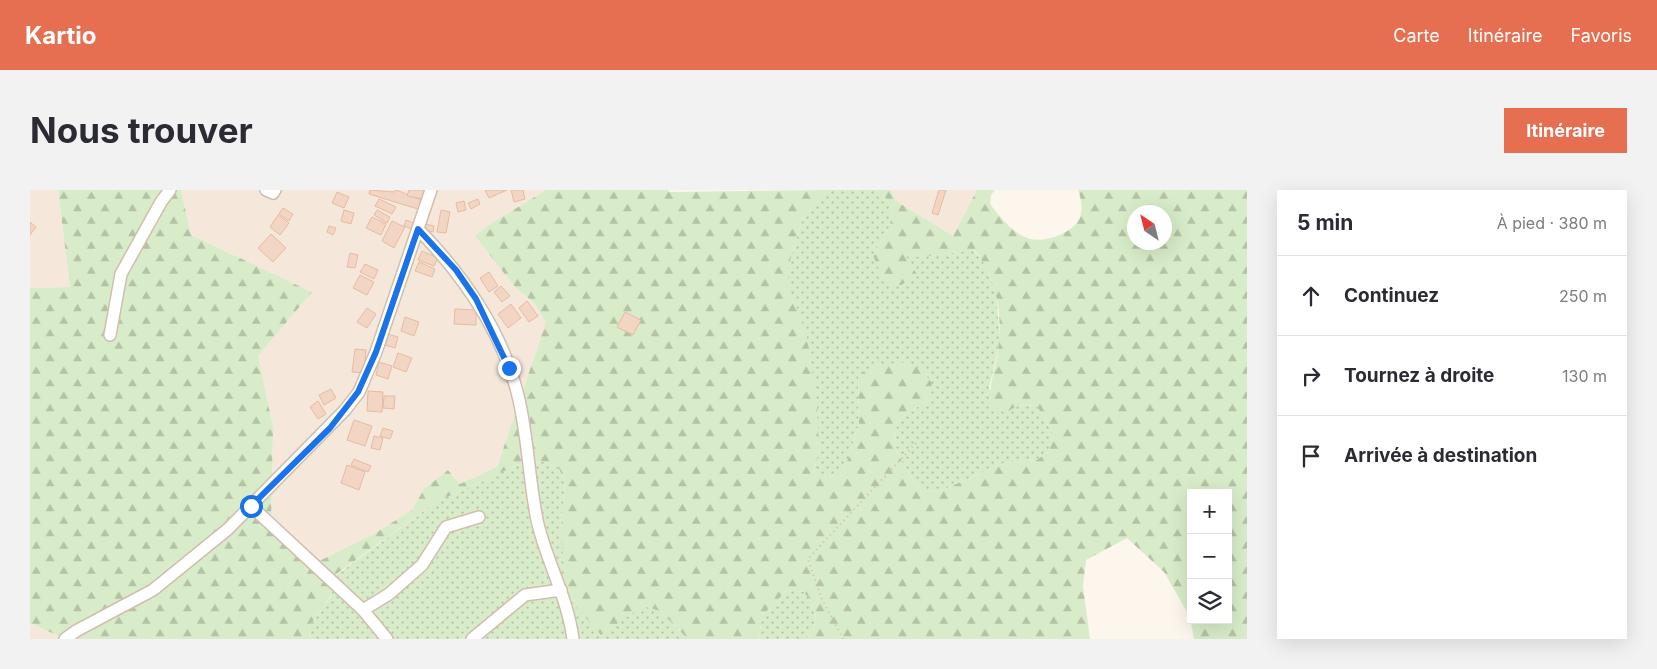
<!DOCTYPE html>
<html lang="fr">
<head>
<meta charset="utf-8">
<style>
	:root { --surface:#fff; --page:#f2f2f3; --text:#2b2b33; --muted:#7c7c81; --line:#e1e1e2; --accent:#e76f51 }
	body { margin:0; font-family:Inter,sans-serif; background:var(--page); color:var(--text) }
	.controls { position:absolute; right:15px; bottom:15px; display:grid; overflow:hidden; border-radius:0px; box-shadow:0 5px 20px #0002 }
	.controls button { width:45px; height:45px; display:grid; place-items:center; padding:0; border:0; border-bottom:1px solid var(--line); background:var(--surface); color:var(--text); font:25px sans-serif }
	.compass { position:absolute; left:1097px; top:15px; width:45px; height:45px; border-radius:50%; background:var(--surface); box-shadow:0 5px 20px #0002; rotate:325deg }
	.stop { position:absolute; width:15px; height:15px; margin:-11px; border:4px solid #1a73e8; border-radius:50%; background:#fff }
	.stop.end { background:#1a73e8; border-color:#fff; box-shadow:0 1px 5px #0008 }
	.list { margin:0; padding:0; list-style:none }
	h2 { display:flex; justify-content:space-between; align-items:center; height:65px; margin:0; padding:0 20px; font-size:21px }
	h2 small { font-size:16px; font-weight:400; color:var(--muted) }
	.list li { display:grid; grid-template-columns:32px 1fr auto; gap:15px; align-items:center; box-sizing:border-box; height:80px; padding:0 20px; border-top:1px solid var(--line) }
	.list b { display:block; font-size:19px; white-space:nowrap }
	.list em { font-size:16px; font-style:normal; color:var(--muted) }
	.icon { flex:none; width:28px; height:28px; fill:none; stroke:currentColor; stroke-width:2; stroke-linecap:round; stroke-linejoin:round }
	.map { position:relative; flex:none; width:1217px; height:449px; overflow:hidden; border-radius:0px }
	header { display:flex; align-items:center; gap:30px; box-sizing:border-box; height:70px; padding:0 25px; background:var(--accent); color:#fff }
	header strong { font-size:24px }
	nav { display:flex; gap:28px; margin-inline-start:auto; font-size:18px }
	.intro { display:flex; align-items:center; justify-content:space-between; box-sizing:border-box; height:120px; padding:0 30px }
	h1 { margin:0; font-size:35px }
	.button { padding:12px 22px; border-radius:0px; background:var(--accent); color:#fff; font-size:18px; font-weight:700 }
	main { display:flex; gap:30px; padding:0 30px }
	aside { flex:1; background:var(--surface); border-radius:0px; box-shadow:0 5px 20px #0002 }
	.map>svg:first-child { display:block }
</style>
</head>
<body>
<header>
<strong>Kartio</strong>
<nav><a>Carte</a><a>Itinéraire</a><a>Favoris</a></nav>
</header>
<div class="intro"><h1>Nous trouver</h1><a class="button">Itinéraire</a></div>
<main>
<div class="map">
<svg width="1217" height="449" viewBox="0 0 1217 449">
	<defs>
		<pattern id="grass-dots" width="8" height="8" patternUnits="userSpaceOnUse" patternTransform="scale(1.25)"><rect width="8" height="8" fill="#d8ecc9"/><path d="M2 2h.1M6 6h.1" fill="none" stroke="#b4c2a5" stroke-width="1.8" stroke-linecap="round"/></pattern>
		<pattern id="forest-firs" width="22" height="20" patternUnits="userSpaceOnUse" patternTransform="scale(1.25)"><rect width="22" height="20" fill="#d8ecc9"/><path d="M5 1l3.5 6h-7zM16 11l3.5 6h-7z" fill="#b4c2a5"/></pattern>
	</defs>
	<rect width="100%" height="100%" fill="#fdf6ec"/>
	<!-- residential -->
	<g fill="#f5e8da">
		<polygon points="0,0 28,0 40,97 0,98"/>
		<polygon points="151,0 516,0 457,36 445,46 484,96 505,114 516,132 467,277 430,295 419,280 394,299 382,320 344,344 285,373 241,338 243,237 228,166 282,102 161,45"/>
		<polygon points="860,0 947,0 923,46 866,11"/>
		<polygon points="0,433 35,449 43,449 0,449"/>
	</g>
	<!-- grass -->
	<g fill="url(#grass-dots)">
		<path d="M799,0H850L862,18L860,36L843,65L875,64L891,67L943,60L954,72L966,101L970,151L959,198L975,222L989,215L1007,216L1023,244L1019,261L1007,270L974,273L908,302L892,301C879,281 853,254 870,230C876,222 891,216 899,210L828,186L829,234L814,281L799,287L783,285L789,261L758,95V78L773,27Z"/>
		<polygon points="513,271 528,277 535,291 531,340 613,416 630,421 658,449 280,449 279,437 302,405 301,389 406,312 492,273"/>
		<path d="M757,400L774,402C786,416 792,433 776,449H729L732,426Z"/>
	</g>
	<!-- forest -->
	<path fill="url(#forest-firs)" fill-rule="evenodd" d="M28,0H151L161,45L282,102L228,166L243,237L241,338L285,373L344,344L382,320L394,299L418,280L430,294L467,277L516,132L505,114L484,96L445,46L457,36L516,0H638L639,2L799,0L773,27L758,78V95L776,142L787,212L789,261L783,284L799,287L814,281L829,234L828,186L843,176L875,172L891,179L902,193L899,210C891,216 876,222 870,230C853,254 879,281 892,301L908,302L974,273L1007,270L1019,261L1023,244L1007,216L989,215L975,223L961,215C958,189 968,175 969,151C972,120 965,83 944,60L891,67L875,64L887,85L871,95L855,94L843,65L860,36L862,18L850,0H860L866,11L923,46L947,0H965L961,5L960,14C971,28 983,44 1000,49C1016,53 1045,42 1050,27C1053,19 1051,8 1048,0H1217V449H1164L1160,427L1134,382L1097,348L1056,370L1053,396L1060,449H776C792,433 786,416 774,402L757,400L732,426L729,449H658L630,421L613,416L571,445L536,405L531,340L535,291L528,277L513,271L492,273L406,312L301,388L302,404L279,437L280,449H35L0,433V98L40,97ZM1104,22H1134V52H1104ZM1161,303H1198V430H1161Z"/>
	<!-- building -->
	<g fill="#f3d5c3" stroke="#e6bba3">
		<polygon points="340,0 364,2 366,0 394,11 391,20 339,4"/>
		<polygon points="379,0 395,0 393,9 377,6"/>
		<polygon points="455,0 477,0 459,8"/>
		<polygon points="481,0 493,0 495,9 484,12"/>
		<polygon points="909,0 916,0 908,25 902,23"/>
		<polygon points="307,2 319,7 314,18 302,13"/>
		<polygon points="349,9 366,17 362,24 345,16"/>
		<polygon points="448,9 450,14 441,19 438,13"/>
		<polygon points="434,11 436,20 428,22 426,13"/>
		<polygon points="253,18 263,24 259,31 249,24"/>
		<polygon points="314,20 324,23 321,34 311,31"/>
		<polygon points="347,20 360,27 357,33 344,25"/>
		<polygon points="411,20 420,22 416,43 407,42"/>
		<polygon points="248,25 259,33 250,45 240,37"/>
		<polygon points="342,27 356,34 351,45 336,38"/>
		<polygon points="376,30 384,33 382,39 374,36"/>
		<polygon points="362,31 375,37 364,58 352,51"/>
		<polygon points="0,32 6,37 0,45"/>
		<polygon points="395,34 404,36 403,42 394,40"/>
		<polygon points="299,36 306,38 303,45 297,42"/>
		<polygon points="241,44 256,58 243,72 228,58"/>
		<polygon points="392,61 408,68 404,76 388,70"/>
		<polygon points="320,63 328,65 325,78 317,77"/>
		<polygon points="389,72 405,79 402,87 385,81"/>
		<polygon points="335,74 348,80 344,89 330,82"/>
		<polygon points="459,82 468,96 459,102 450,88"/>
		<polygon points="330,85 344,92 337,105 323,98"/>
		<polygon points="471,96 480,106 472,112 464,102"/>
		<polygon points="497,111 508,126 499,132 489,118"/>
		<polygon points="481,114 491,128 478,138 468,124"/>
		<polygon points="337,118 346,124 337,138 327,132"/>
		<polygon points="425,119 446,120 446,135 424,134"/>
		<polygon points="595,122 611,130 603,145 587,137"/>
		<polygon points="375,127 389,132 384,146 371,141"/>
		<polygon points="358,144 368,147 365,158 355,155"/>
		<polygon points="325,159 336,160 334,183 322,182"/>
		<polygon points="368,163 382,168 376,182 363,177"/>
		<polygon points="349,172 362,176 358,189 346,185"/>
		<polygon points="301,199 306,208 294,215 289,205"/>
		<polygon points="338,201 353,202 352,222 337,221"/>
		<polygon points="354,206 365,206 364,219 353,218"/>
		<polygon points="288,211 296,224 288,229 280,217"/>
		<polygon points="324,230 342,236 335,256 317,250"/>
		<polygon points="353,238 363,241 360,249 350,246"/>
		<polygon points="344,246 353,248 350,260 341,258"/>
		<polygon points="324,269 341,276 338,282 321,275"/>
		<polygon points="317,275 335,282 329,300 311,293"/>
	</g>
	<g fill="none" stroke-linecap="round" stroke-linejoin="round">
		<!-- minor casing -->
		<g stroke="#d1beb0" stroke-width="14">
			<g id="minor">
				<polyline points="236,0 243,3 245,0"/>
				<path d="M388,39C434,86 474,144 489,210C498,249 499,290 507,330C516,371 537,405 543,449"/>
				<polyline points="80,145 91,84 131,12 140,0"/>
				<polyline points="221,316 333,420 357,449"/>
				<polyline points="333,420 359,404 392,375 416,337 449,327"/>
				<polyline points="35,449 46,441 123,400 198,339 315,220 329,202 346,162 401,0"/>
				<polyline points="442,449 495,405 531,400"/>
			</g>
		</g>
		<!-- path -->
		<polyline stroke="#d9b8a5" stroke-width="2" stroke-dasharray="1 4" stroke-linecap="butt" points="813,449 791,407 778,369 886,253"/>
		<!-- minor -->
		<use href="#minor" stroke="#fff" stroke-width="11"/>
	</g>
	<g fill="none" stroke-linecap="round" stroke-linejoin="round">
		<!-- route -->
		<polyline stroke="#1a73e8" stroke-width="6" points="221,316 300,238 328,202 346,162 388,39 426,80 446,109 479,178"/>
	</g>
</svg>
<div class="controls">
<button>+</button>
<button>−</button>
<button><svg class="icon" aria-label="layers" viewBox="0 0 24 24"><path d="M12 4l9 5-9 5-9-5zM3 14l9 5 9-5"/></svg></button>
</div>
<svg class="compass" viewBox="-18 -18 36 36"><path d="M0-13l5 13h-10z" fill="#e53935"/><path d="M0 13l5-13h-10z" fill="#7c7c81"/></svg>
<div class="stop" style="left:221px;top:316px"></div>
<div class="stop end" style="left:479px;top:178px"></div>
</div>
<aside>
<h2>5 min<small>À pied · 380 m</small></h2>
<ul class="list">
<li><svg class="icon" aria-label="ahead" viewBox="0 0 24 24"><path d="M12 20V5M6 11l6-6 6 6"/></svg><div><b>Continuez</b></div><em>250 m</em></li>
<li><svg class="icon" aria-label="right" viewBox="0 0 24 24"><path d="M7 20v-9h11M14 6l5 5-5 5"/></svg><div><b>Tournez à droite</b></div><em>130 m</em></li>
<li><svg class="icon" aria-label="arrive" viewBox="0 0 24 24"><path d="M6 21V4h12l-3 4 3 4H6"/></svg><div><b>Arrivée à destination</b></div></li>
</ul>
</aside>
</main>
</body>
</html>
